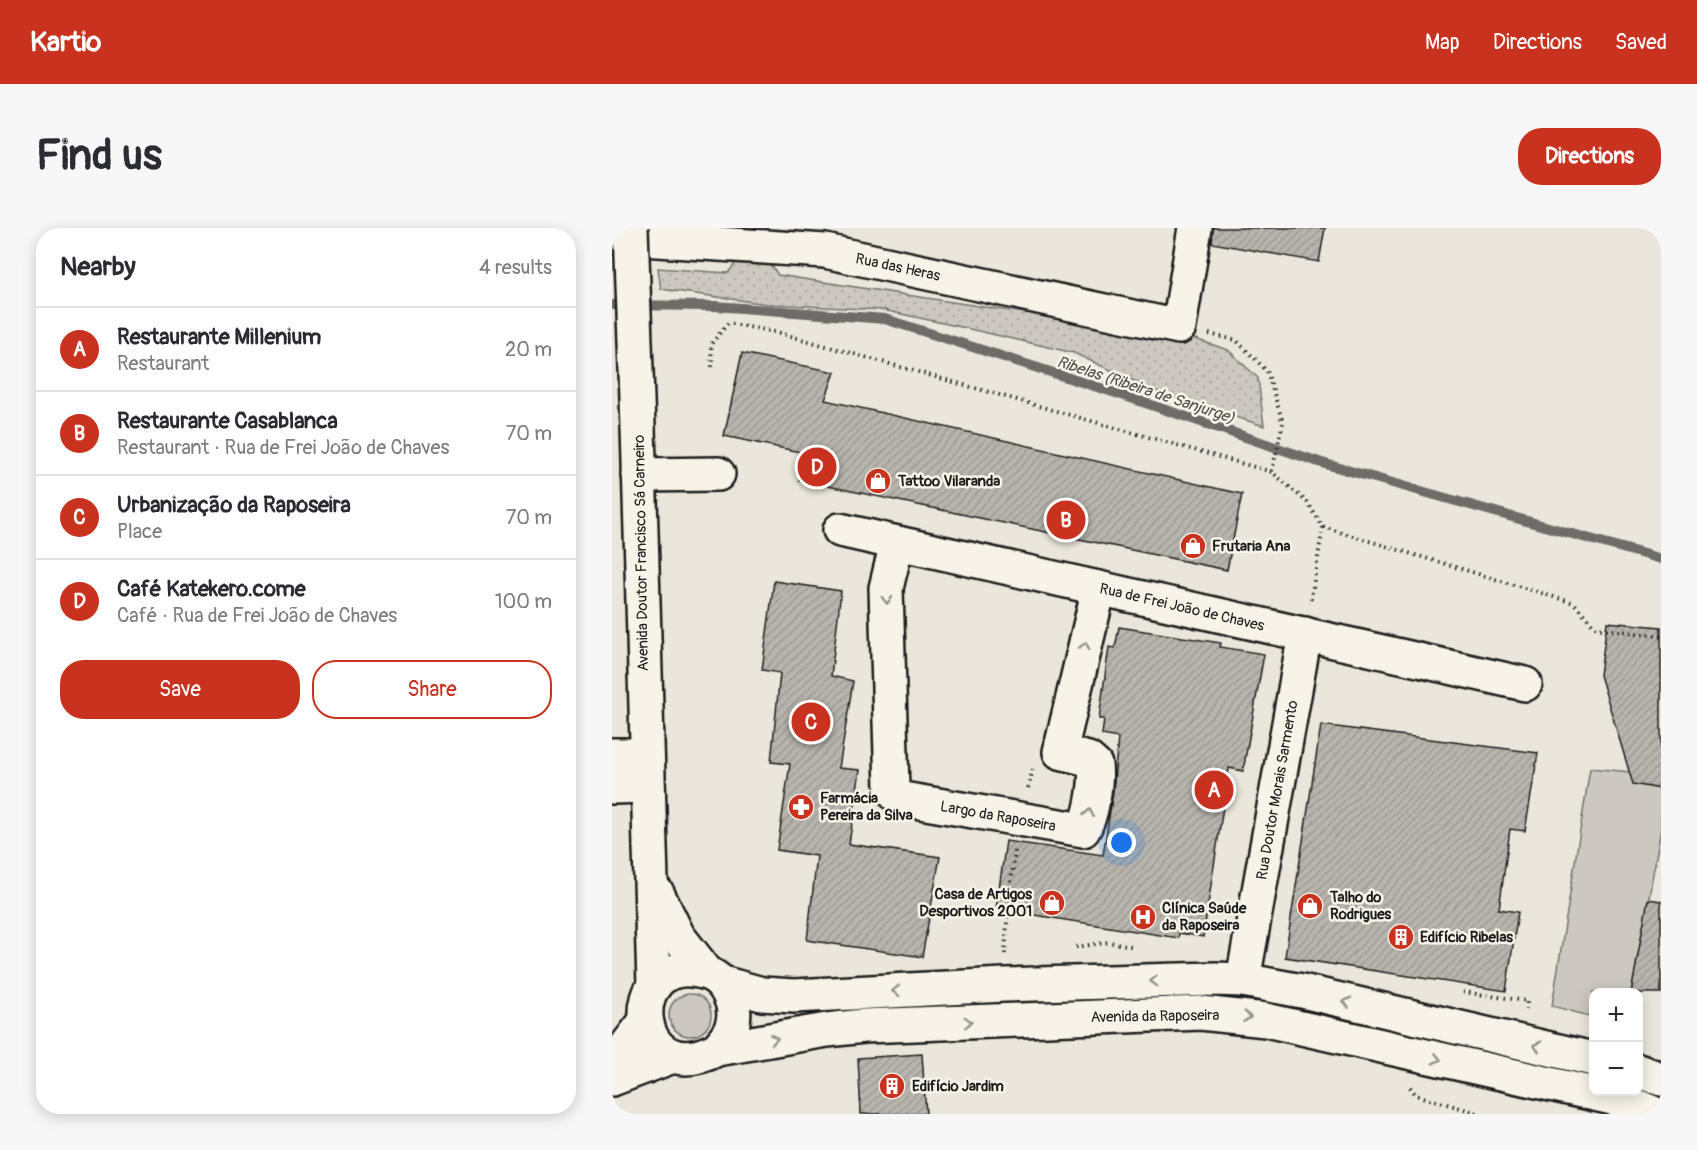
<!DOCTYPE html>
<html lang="en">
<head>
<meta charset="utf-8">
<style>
	:root { --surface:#fff; --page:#f7f7f7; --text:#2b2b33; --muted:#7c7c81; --line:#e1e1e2; --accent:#c8321e }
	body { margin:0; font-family:Pangolin,sans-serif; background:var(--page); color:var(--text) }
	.controls { position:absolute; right:18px; bottom:18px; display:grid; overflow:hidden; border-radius:12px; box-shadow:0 3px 15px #0003 }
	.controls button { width:54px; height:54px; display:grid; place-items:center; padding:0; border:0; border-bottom:2px solid var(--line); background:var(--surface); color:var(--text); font:30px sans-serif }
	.you { position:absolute; left:510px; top:615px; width:21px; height:21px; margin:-15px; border:4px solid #fff; border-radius:50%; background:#1a73e8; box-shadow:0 0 0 9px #1a73e833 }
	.badge { display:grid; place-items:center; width:39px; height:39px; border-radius:50%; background:var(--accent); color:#fff; font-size:20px; font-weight:700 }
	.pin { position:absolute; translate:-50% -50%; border:3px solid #fff; box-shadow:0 2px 6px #0006 }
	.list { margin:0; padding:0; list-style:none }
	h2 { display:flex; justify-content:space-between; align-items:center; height:78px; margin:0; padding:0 24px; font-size:26px }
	h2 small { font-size:20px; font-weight:400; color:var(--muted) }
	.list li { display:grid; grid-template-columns:39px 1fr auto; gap:18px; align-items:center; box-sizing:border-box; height:84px; padding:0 24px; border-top:2px solid var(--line) }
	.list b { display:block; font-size:22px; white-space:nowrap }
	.list p { margin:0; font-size:20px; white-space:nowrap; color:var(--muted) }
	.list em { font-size:20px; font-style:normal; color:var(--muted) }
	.actions { display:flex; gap:12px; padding:18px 24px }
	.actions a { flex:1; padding:14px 0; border:2px solid var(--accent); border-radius:24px; text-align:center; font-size:21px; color:var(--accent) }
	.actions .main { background:var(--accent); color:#fff }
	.map { position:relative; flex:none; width:1049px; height:886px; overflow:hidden; border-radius:24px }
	header { display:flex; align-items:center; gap:36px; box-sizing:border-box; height:84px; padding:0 30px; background:var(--accent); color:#fff }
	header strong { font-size:28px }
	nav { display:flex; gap:33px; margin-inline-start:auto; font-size:21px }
	.intro { display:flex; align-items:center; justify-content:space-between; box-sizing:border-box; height:144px; padding:0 36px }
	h1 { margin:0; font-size:42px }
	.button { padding:15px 27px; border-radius:24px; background:var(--accent); color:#fff; font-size:21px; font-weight:700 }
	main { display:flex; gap:36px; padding:0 36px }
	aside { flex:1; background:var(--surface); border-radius:24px; box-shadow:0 3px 15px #0003 }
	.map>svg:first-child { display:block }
</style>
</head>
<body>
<header>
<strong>Kartio</strong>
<nav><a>Map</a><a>Directions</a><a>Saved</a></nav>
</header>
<div class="intro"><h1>Find us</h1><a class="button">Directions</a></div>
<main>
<aside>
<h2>Nearby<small>4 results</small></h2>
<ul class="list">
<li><span class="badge">A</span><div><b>Restaurante Millenium</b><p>Restaurant</p></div><em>20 m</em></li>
<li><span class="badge">B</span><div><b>Restaurante Casablanca</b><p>Restaurant · Rua de Frei João de Chaves</p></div><em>70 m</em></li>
<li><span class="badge">C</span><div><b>Urbanização da Raposeira</b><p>Place</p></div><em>70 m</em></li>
<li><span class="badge">D</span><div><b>Café Katekero.come</b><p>Café · Rua de Frei João de Chaves</p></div><em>100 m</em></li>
</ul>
<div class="actions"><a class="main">Save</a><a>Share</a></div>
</aside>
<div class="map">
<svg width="1049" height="886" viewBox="0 0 1049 886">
	<defs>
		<pattern id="park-dots" width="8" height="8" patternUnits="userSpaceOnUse" patternTransform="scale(1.5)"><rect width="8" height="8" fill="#ccc8c0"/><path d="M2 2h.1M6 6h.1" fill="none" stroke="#afaba4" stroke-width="1.8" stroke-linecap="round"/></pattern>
		<pattern id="building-hatch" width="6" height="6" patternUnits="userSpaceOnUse" patternTransform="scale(1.5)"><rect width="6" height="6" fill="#b6b4ac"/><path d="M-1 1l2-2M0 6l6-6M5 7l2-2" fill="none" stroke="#9c9a93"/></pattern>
	</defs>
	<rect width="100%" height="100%" fill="#eae6dc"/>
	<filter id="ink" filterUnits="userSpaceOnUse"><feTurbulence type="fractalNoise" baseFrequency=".0167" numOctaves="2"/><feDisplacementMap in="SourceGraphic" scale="12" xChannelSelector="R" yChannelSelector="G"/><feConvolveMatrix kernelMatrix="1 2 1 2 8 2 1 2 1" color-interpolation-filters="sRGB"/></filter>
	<g filter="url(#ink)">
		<!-- green -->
		<g fill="#ccc8c0" stroke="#74726e" stroke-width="1.5">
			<polygon points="978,540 1049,547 1049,601 1020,764 981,764 981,789 940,778"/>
			<circle cx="78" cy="787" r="21"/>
		</g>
		<!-- park -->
		<polygon fill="url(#park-dots)" stroke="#74726e" stroke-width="1.5" points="128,29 156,32 166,47 392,82 506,97 583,111 616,122 646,150 652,198 550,166 462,125 349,99 271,82 155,76 49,61 46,40 116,45"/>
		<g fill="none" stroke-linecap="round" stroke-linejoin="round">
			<!-- stream -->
			<polyline stroke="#6d6c68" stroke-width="10" points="0,77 103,78 273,91 507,166 710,235 1049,331"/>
		</g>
		<!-- building -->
		<g fill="url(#building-hatch)" stroke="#1c1c1c" stroke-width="1.5">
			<polygon points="601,0 713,0 707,34 600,15"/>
			<polygon points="130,125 223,144 213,172 630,266 615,342 187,252 193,225 112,208"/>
			<polygon points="162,353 229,363 219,448 241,453 227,540 248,542 237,616 328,629 310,729 195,712 205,628 165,622 178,536 159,534 168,445 150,442"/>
			<polygon points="995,394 1049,399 1049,561 1021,556 988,447"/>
			<polygon points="507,399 609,415 608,419 652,426 631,543 617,540 591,709 567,705 566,710 384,681 394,613 491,627 501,564 506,510 490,507 492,491 487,491 497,419 503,420"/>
			<polygon points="709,497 926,525 913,603 898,601 887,681 906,684 894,763 673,729"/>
			<polygon points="1036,671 1049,673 1049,765 1019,765"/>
			<polygon points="310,826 314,886 249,886 246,830"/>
		</g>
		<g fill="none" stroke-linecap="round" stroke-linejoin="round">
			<!-- minor casing -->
			<g stroke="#1c1c1c" stroke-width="38">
				<g id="minor">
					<polyline points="0,9 213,23 567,99 583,0"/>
					<polyline points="27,247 106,246"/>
					<polyline points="228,302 913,456"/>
					<path d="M285,315L274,360L280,560L284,567L291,571L471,602C480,588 485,554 483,537L476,531L448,524L487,360"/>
					<polyline points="0,527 34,527"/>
					<polyline points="0,559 36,558"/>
					<polyline points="631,752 693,406"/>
					<polyline points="0,837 33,794"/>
					<polyline points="0,851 61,828"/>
				</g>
			</g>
			<!-- major casing -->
			<g stroke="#1c1c1c" stroke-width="38">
				<g id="major">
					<polyline points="26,199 42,758"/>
					<polyline points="45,665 66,708 95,745"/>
					<polyline points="110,755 150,766 182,768 392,757 603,751 631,752 690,763 981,831"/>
					<path d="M105,821C111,814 117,808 120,798C127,777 113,749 91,744C8,722 18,866 105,821L215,802L252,798L589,785L654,792L1000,870L1030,880L1043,886"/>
					<polyline points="1026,843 1049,851"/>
				</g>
			</g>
			<!-- path -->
			<g stroke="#1c1c1c" stroke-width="4" stroke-dasharray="1.5 4.5" stroke-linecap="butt">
				<polyline points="597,106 624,112 655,143 671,195 660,243"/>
				<polyline points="100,139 99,116 116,95 168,105 660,244 696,275 711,299 698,376"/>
				<polyline points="711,299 962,375 984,400 1049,408"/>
				<polyline points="416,560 421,541"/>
				<polyline points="464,719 497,714 519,718"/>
				<polyline points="393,726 396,678 403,623"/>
				<polyline points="851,764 915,773 914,781"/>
				<polyline points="798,859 804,867 869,886"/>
			</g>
			<!-- minor -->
			<use href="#minor" stroke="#f7f3e8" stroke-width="33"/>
			<!-- major -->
			<use href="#major" stroke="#f7f3e8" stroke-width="33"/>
			<!-- major-bridge casing -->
			<g stroke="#1c1c1c" stroke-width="38" stroke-linecap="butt">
				<polyline id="major-bridge" points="19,0 26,199"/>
			</g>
			<!-- major-bridge -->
			<use href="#major-bridge" stroke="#f7f3e8" stroke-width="33"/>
		</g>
		<!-- one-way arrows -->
		<defs><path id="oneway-chevron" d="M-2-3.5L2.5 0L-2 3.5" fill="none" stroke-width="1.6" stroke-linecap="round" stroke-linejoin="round" transform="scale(1.5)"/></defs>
		<g stroke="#94928c">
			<use href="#oneway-chevron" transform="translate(275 372) rotate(89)"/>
			<use href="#oneway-chevron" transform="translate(473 418) rotate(-77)"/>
			<use href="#oneway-chevron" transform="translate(477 585) rotate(-79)"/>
			<use href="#oneway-chevron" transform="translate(542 753) rotate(179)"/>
			<use href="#oneway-chevron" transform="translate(284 763) rotate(177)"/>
			<use href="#oneway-chevron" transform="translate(735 774) rotate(-167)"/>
			<use href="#oneway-chevron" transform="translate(635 789) rotate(7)"/>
			<use href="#oneway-chevron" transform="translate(356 794) rotate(-2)"/>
			<use href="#oneway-chevron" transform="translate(162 811) rotate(-10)"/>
			<use href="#oneway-chevron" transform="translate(925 818) rotate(-167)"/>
			<use href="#oneway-chevron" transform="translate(825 831) rotate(13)"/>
		</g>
	</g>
	<!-- icons -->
	<defs>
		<g id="shop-disc" transform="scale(1.35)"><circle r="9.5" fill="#c8321e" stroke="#f7f3e8"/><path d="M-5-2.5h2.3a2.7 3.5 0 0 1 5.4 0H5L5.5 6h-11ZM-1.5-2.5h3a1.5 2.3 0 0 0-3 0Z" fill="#fff"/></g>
		<g id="pharmacy-disc" transform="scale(1.35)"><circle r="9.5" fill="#c8321e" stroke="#f7f3e8"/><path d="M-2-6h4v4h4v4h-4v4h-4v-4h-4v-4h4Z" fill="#fff"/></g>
		<g id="hospital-disc" transform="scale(1.35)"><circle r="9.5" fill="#c8321e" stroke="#f7f3e8"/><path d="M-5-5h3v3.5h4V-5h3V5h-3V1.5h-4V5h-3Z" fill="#fff"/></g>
		<g id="building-disc" transform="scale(1.35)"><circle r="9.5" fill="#c8321e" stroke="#f7f3e8"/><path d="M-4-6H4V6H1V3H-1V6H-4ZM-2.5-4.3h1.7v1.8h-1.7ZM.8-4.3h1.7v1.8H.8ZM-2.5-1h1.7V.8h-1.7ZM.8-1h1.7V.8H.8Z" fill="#fff"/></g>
	</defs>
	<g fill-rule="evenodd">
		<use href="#shop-disc" x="266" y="253"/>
		<use href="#shop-disc" x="581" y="318"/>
		<use href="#pharmacy-disc" x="189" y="579"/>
		<use href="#shop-disc" x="440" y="675"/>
		<use href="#shop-disc" x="698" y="678"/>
		<use href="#hospital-disc" x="531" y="689"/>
		<use href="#building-disc" x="789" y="709"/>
		<use href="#building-disc" x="280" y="858"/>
	</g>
	<g text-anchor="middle" stroke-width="5" stroke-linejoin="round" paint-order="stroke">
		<!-- street labels -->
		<g font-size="15" fill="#1c1c1c" stroke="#f7f3e8">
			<text transform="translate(286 39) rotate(12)" y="5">Rua das Heras</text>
			<text transform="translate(29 325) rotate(-91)" y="5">Avenida Doutor Francisco Sá Carneiro</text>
			<text transform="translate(570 379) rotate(13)" y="5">Rua de Frei João de Chaves</text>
			<text transform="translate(665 562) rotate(-80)" y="5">Rua Doutor Morais Sarmento</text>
			<text transform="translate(386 588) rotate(10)" y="5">Largo da Raposeira</text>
			<text transform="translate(543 788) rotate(-1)" y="5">Avenida da Raposeira</text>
		</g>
		<!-- poi labels -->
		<g font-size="15" font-weight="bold" fill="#1c1c1c" stroke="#f7f3e8" text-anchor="start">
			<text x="286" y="258">Tattoo Vilaranda</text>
			<text x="600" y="323">Frutaria Ana</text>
			<text x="208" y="575">Farmácia<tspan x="208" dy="17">Pereira da Silva</tspan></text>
			<text x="420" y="671" text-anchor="end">Casa de Artigos<tspan x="420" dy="17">Desportivos 2001</tspan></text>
			<text x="718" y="674">Talho do<tspan x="718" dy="17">Rodrigues</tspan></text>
			<text x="550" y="685">Clínica Saúde<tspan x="550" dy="17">da Raposeira</tspan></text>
			<text x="808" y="714">Edifício Ribelas</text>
			<text x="300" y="863">Edifício Jardim</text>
		</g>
		<!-- water labels -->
		<g font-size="16" font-style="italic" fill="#52514e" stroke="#f7f3e8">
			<text transform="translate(534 161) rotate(18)" y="6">Ribelas (Ribeira de Sanjurge)</text>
		</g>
	</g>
</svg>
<div class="controls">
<button>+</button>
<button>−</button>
</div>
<div class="you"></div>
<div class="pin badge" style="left:602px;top:562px">A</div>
<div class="pin badge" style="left:454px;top:292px">B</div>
<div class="pin badge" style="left:199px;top:494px">C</div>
<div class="pin badge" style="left:205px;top:239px">D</div>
</div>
</main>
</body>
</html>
